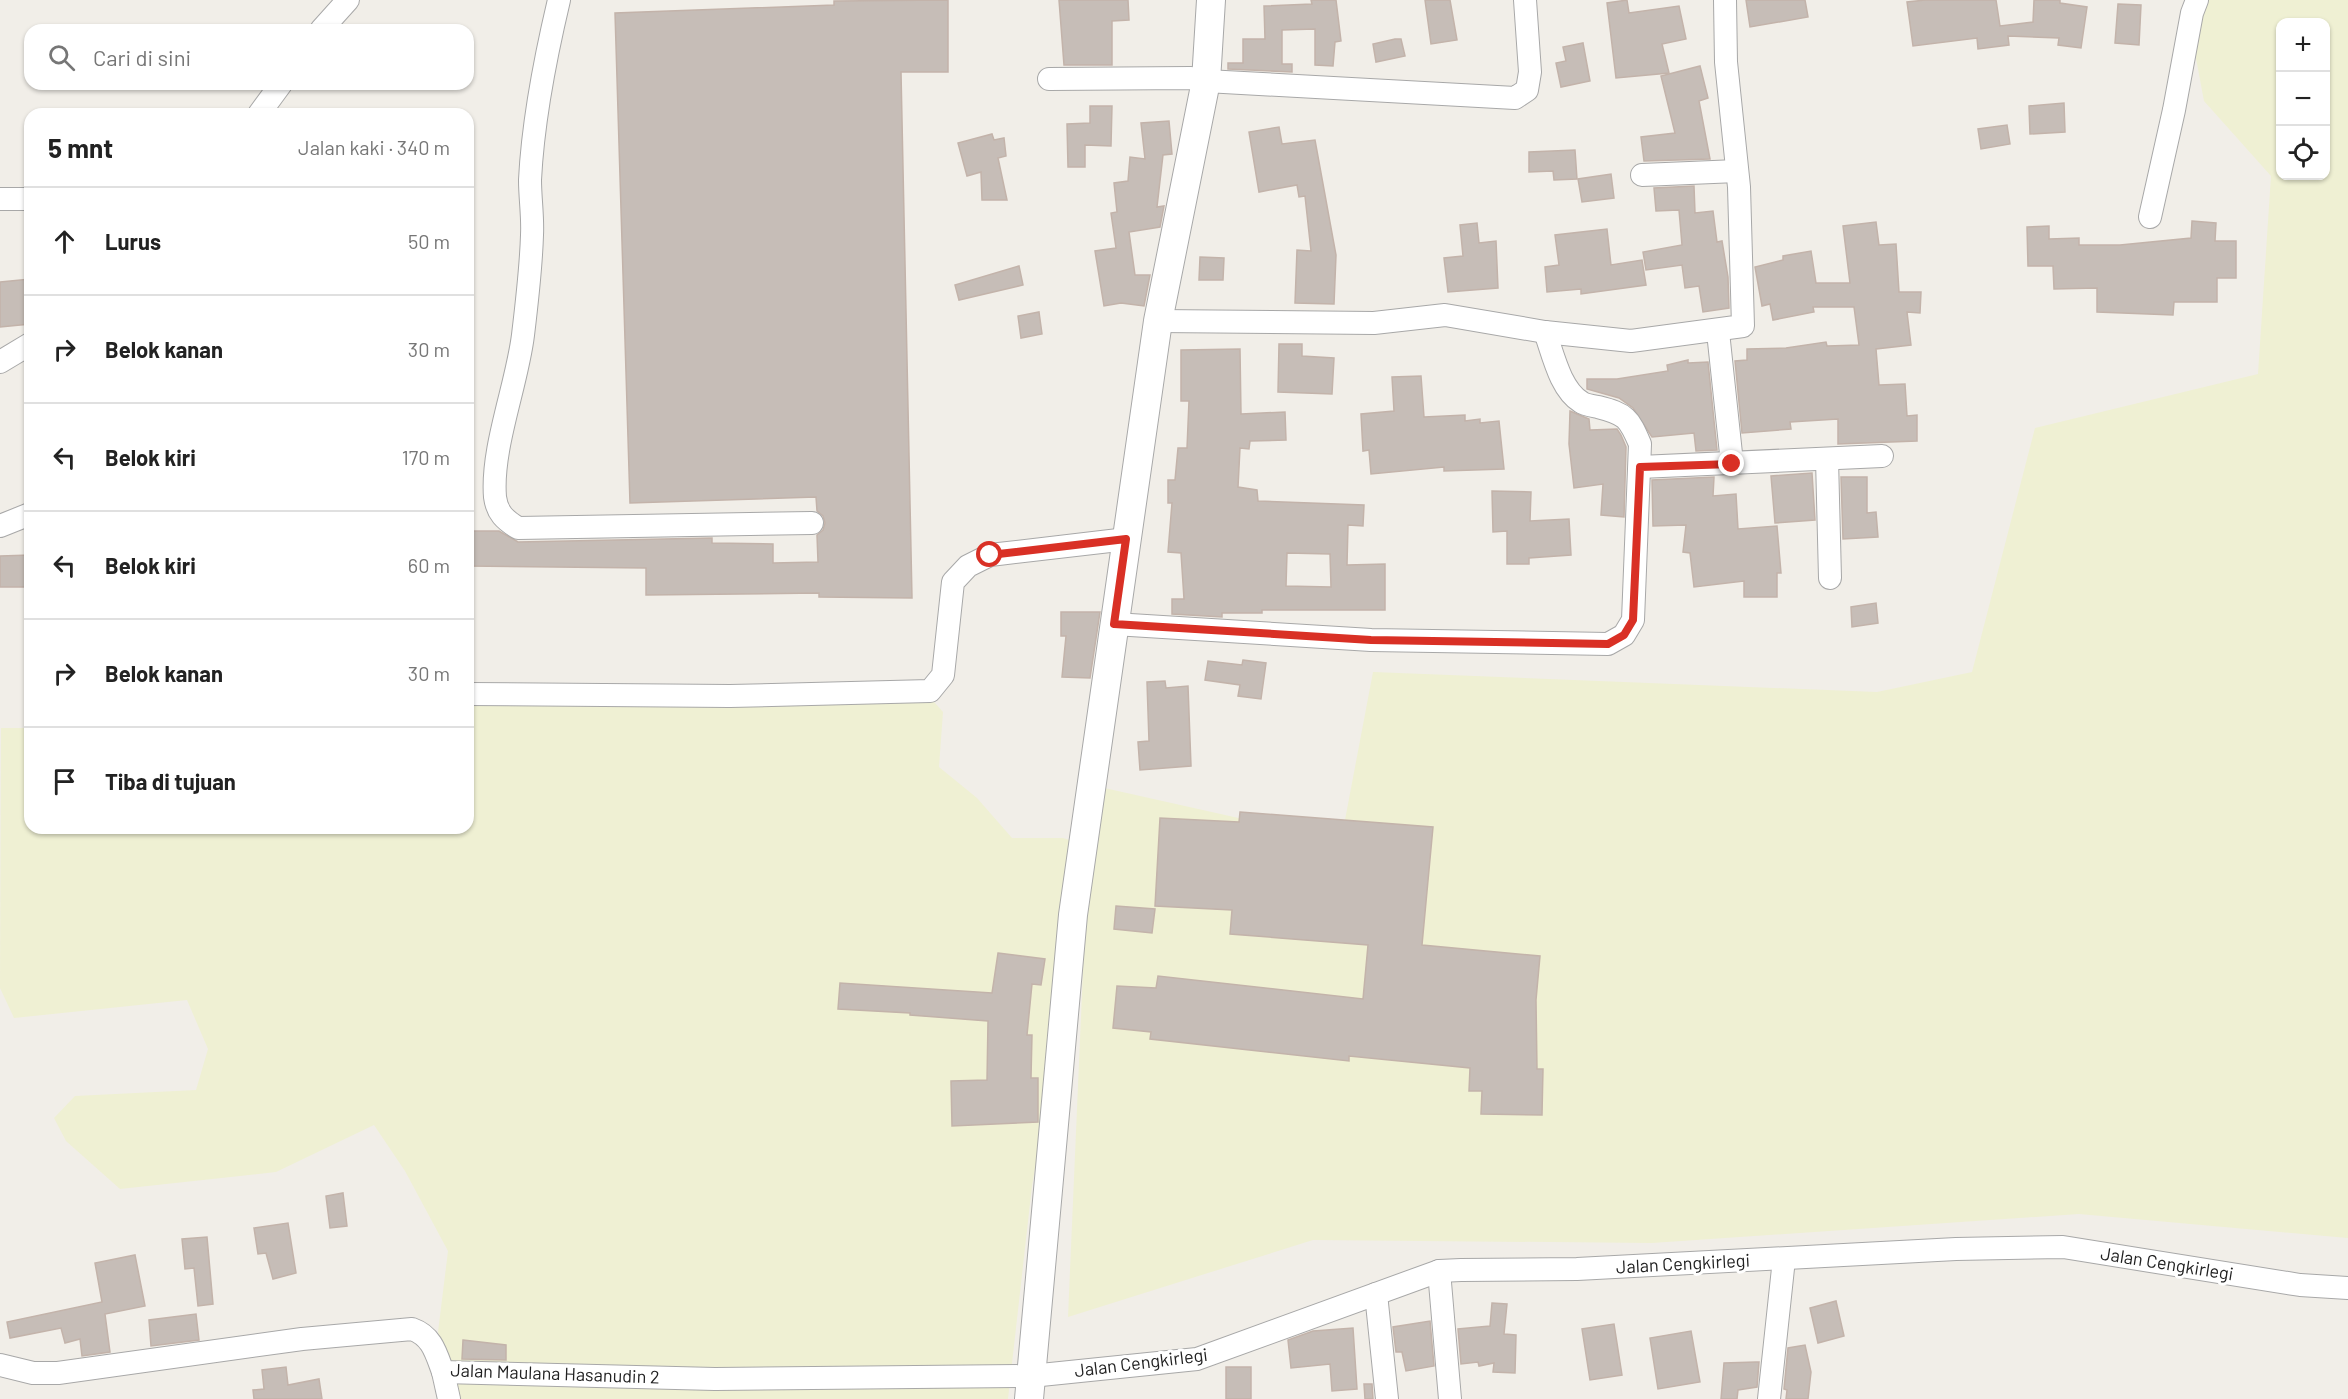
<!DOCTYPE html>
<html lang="id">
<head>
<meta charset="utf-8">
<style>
	:root { --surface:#fff; --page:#f2f2f2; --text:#222; --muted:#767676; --line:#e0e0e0 }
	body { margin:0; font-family:Barlow,sans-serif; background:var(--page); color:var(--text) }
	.controls { position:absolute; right:18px; top:18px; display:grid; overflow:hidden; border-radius:12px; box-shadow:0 2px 4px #0004 }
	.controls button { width:54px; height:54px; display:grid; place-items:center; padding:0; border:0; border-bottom:2px solid var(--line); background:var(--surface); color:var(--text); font:30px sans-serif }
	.stop { position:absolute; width:18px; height:18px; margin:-14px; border:4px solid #d93025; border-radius:50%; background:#fff }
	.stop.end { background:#d93025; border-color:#fff; box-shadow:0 2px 6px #0008 }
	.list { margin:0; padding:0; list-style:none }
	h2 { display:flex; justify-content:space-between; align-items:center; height:78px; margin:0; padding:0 24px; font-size:26px }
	h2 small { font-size:20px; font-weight:400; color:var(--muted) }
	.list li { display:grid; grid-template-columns:39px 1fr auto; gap:18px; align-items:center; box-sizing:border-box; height:108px; padding:0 24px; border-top:2px solid var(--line) }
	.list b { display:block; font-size:22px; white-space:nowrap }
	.list em { font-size:20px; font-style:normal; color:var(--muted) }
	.icon { flex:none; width:33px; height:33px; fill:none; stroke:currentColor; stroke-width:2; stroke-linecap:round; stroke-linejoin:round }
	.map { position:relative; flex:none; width:2348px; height:1399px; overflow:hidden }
	.search { position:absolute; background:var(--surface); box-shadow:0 2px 4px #0004; left:24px; top:24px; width:450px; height:66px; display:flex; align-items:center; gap:15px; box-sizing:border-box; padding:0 21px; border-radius:18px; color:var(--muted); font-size:22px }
	.panel { position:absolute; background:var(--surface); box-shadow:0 2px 4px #0004; left:24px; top:108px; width:450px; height:726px; border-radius:18px }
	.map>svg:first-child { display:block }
</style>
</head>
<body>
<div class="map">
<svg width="2348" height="1399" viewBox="0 0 2348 1399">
	<rect width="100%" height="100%" fill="#f1eee8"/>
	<!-- farmland -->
	<g fill="#eff0d3" fill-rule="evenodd">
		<path d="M2185,0H2348V1238L2079,1214L1652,1243L1313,1240L1068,1317L1091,785L1341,841L1373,672L1877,692L1972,672L2035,428L2258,374L2271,176L2204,101ZM2280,22H2326V176H2280Z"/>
		<polygon points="920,686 943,712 939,767 977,798 1012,838 1063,838 1073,841 1045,1109 1032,1186 1008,1399 457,1399 438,1332 448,1251 405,1171 374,1125 276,1172 120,1189 66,1141 54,1118 75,1096 196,1090 208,1049 187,1000 14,1018 0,988 1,728 30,728 30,828 468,828 468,705"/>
	</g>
	<!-- building -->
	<g fill="#c6bdb7" stroke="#c3b3aa" stroke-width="1.5" fill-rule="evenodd">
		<polygon points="948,0 948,72 901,72 912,598 819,597 819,593 646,595 646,568 468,566 468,531 499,531 518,542 712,538 712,543 773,544 773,563 818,562 817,535 823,530 825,523 823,516 817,511 816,497 630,503 615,13 834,5 834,1"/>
		<polygon points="1059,0 1128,0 1129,20 1112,21 1112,65 1064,65"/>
		<polygon points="1311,0 1336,0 1341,41 1335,42 1333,66 1315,65 1315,29 1282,30 1282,64 1292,64 1292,72 1228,69 1228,63 1243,63 1243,39 1265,39 1264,6 1312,4"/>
		<polygon points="1425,0 1450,0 1457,40 1431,44"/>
		<polygon points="1627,0 1629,13 1679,6 1686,39 1662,44 1669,73 1616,78 1607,3"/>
		<polygon points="1746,0 1805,0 1808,17 1750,27"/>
		<polygon points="1925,0 1996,0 2000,26 2033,22 2034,0 2060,0 2060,3 2087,7 2081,48 2058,45 2059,38 2008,36 2009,45 1978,49 1977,38 1913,46 1907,2"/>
		<polygon points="2118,4 2141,5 2139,45 2115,43"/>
		<polygon points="1395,39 1401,39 1405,56 1376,62 1373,44"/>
		<polygon points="1583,43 1590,81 1561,87 1556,63 1566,61 1563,47"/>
		<polygon points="1700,66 1708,98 1699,101 1710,159 1644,161 1641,137 1675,133 1661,76"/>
		<polygon points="2064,103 2065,132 2030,134 2029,106"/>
		<polygon points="1090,106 1112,106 1111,146 1085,145 1085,167 1068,167 1067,124 1090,123"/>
		<polygon points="1169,121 1172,154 1163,155 1157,207 1164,206 1160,227 1129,232 1135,275 1150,275 1144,306 1121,303 1104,306 1095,251 1116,248 1111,213 1117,212 1114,183 1128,181 1130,157 1145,159 1141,123"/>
		<polygon points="2007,125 2010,144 1981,149 1978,129"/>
		<polygon points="1279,127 1282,144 1315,140 1336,255 1334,304 1295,303 1297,250 1311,251 1305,196 1299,197 1297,185 1259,192 1249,132"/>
		<polygon points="992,134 994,140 1004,138 1006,156 998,158 1007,200 982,200 981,172 967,176 958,143"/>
		<polygon points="1575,150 1577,179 1554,180 1553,171 1529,172 1529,152"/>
		<polygon points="1611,174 1614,198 1582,202 1578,179"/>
		<polygon points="1694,186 1695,213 1713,211 1717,242 1722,241 1728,277 1729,308 1703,312 1699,286 1685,288 1682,265 1646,270 1643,252 1682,245 1679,210 1656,211 1654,188"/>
		<polygon points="2192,221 2216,223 2215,241 2236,241 2236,278 2217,278 2217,302 2174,302 2173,315 2097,312 2097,288 2054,289 2053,266 2028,266 2027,227 2049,226 2049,239 2079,238 2079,245 2120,245 2191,238"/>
		<polygon points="1876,222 1879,245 1896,244 1899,292 1921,292 1920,313 1907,312 1911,345 1876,349 1879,385 1905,384 1907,416 1917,415 1917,441 1838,444 1838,419 1790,422 1791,429 1742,433 1735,361 1747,360 1747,349 1786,348 1826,342 1827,346 1859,345 1854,307 1813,307 1814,312 1773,320 1770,304 1762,306 1755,267 1783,260 1783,256 1811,251 1816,283 1850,283 1843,226"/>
		<polygon points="1477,223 1479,243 1496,241 1498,288 1448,292 1444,258 1463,256 1460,225"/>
		<polygon points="1607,229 1611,265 1642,260 1646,285 1581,294 1581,289 1547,292 1545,267 1559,265 1555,235"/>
		<polygon points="1200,257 1224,258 1223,280 1199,280"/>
		<polygon points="1019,266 1023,285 959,300 955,285"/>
		<polygon points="30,279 30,324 0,327 0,282"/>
		<polygon points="1039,312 1042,334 1021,338 1018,316"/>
		<polygon points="1279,344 1302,344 1302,356 1334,358 1332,394 1278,392"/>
		<path d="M1240,349L1241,414L1285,412L1286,440L1250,441L1249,449L1240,448L1238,487L1257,490L1258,501L1364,505L1363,526L1348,525L1347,565L1385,564V610H1262V613H1222V617L1172,614V599H1184L1181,553L1168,552L1172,503H1168V480H1175L1178,448H1187L1189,401H1181V350ZM1287,553L1330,554L1331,587L1286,586Z"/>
		<polygon points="1688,360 1688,363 1708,362 1717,450 1696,451 1694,433 1652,437 1633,408 1619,398 1587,389 1587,379 1617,379 1668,371 1667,365"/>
		<polygon points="1421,376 1424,417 1465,415 1465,421 1480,419 1480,423 1499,421 1504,469 1444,471 1444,467 1371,474 1369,450 1363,451 1361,414 1394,411 1392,377"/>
		<polygon points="1570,411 1589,419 1590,430 1617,429 1621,435 1626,447 1624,517 1601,515 1603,484 1574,488 1569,444"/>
		<polygon points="1812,473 1815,520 1775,523 1771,476"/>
		<polygon points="1714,477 1713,496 1736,494 1738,529 1777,526 1781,573 1777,573 1777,597 1744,597 1744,581 1694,587 1690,553 1683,552 1686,525 1653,526 1652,480"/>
		<polygon points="1841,477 1867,477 1867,513 1876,512 1878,537 1843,539"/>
		<polygon points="1492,491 1531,492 1530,521 1569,519 1571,555 1529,558 1529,564 1507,564 1507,531 1493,532"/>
		<polygon points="30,555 30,587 0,587 0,556"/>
		<polygon points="1876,603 1878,623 1852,627 1851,607"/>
		<polygon points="1061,612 1100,612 1090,678 1062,677 1066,636 1061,636"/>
		<polygon points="1243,660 1266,663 1261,699 1238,696 1240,685 1205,680 1208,661 1242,665"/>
		<polygon points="1165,681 1166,688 1188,686 1191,766 1140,770 1138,742 1149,741 1147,682"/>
		<polygon points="1240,812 1433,827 1422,945 1540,956 1536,1000 1537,1069 1543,1069 1542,1115 1481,1114 1482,1091 1469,1091 1470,1068 1349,1056 1349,1061 1150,1039 1151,1032 1113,1028 1117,986 1156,988 1158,976 1363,999 1368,945 1230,934 1232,910 1155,906 1160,818 1239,822"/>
		<polygon points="1116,906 1155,909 1152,933 1114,929"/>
		<polygon points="998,953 1045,959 1041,985 1032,984 1027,1035 1032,1035 1031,1078 1038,1078 1038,1122 952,1126 951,1081 987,1080 988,1021 910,1015 910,1013 838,1009 840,983 992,993"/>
		<polygon points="343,1193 347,1226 330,1228 326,1196"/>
		<polygon points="288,1223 296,1273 273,1279 266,1253 258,1254 254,1228"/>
		<polygon points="207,1237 213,1304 198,1306 194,1268 185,1269 182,1239"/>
		<polygon points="135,1255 145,1306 105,1314 110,1352 82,1356 80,1339 65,1343 61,1328 10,1338 7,1322 102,1302 95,1263"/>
		<polygon points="1836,1301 1844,1336 1818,1343 1810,1308"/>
		<polygon points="1492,1303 1507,1304 1504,1334 1516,1335 1515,1373 1493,1372 1494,1363 1479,1366 1478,1362 1461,1364 1458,1329 1490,1326"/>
		<polygon points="196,1314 199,1340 151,1346 149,1320"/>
		<polygon points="1430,1321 1434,1366 1406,1371 1402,1352 1396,1352 1393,1327"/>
		<polygon points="1614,1324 1622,1375 1590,1380 1582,1329"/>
		<polygon points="1353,1328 1357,1389 1332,1391 1330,1364 1291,1368 1288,1340 1313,1331"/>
		<polygon points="1691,1331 1700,1382 1658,1389 1650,1338"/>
		<polygon points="463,1340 506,1345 506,1360 462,1359"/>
		<polygon points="1805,1345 1811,1372 1808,1399 1786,1399 1787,1390 1784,1389 1788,1348"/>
		<polygon points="1756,1362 1759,1362 1757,1387 1738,1390 1737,1399 1721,1399 1724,1363"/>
		<polygon points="286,1367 288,1385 319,1379 322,1399 254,1399 253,1390 264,1389 262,1370"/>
		<rect x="1226" y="1367" width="25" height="32"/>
		<polygon points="1364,1384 1372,1384 1373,1399 1365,1399"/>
	</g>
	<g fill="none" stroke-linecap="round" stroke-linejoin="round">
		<!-- minor casing -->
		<g stroke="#a8a8a8" stroke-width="24">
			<g id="minor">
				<path d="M559,0C545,59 533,119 530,180C530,198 533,217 532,235C531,268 527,302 523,335C517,385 491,448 495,497C497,513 505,520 518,528L812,523"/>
				<polyline points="321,30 348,0"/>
				<polyline points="1049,79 1191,78 1206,81 1515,98 1527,90 1530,72 1525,0"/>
				<polyline points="259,114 281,84"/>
				<polyline points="1642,175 1737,171"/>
				<polyline points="0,199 30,199"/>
				<polyline points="2150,217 2174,110 2192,13 2197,0"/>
				<polyline points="1158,321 1374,323 1445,315 1545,332 1631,341 1743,326 1739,187 1726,62 1725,0"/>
				<polyline points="1718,332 1732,463"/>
				<polyline points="0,362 30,344"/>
				<polyline points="1827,459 1830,578"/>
				<polyline points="1640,467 1882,456"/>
				<polyline points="0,526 30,514"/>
				<path d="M1114,624L1371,640L1608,644L1624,635L1633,620L1640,444C1629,418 1626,414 1598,407C1593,406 1585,405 1581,402C1560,389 1553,354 1545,332"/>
				<polyline points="468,694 730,696 930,691 943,675 953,582 968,566 990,555 1127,539"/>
				<polyline points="1439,1271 1450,1399"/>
				<polyline points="1376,1294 1387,1399"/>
				<path d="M0,1365L33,1373H58L302,1339L412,1329C432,1336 436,1353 443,1372L715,1379L1031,1376L1197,1359L1439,1271L1461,1270L1577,1269L1956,1249L2063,1247L2300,1285L2348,1288"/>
				<polyline points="443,1372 449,1399"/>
				<polyline points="1769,1399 1784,1259"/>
			</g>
		</g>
		<!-- tertiary casing -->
		<g stroke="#a8a8a8" stroke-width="30">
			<polyline id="tertiary" points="1029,1399 1073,915 1158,321 1206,81 1211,0"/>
		</g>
		<!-- minor -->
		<use href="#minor" stroke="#fff" stroke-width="22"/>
		<!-- tertiary -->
		<use href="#tertiary" stroke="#fff" stroke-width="28"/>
	</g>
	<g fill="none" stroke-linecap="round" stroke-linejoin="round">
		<!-- route -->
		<polyline stroke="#d93025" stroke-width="8" points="990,555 1126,539 1114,624 1371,640 1608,644 1624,635 1633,620 1640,467 1732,464"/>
	</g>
	<g text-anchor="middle" stroke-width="6" stroke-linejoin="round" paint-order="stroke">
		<!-- street labels -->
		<g font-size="18" fill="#212121" stroke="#fff">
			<text transform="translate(1683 1264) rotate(-3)" y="6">Jalan Cengkirlegi</text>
			<text transform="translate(2167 1264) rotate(9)" y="6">Jalan Cengkirlegi</text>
			<text transform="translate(1141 1363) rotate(-7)" y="6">Jalan Cengkirlegi</text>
			<text transform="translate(555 1374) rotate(2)" y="6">Jalan Maulana Hasanudin 2</text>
		</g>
	</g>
</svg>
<div class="controls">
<button>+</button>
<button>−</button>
<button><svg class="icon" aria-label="locate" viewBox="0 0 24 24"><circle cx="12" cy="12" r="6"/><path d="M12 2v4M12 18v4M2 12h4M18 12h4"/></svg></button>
</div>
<div class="stop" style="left:990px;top:555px"></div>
<div class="stop end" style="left:1732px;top:464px"></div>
<div class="search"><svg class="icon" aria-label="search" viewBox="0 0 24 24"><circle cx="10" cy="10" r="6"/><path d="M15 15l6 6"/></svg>Cari di sini</div>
<section class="panel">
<h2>5 mnt<small>Jalan kaki · 340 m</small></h2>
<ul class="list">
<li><svg class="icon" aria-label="ahead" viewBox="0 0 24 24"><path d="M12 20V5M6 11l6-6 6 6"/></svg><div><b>Lurus</b></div><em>50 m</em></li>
<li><svg class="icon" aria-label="right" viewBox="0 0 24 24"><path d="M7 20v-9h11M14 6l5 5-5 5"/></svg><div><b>Belok kanan</b></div><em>30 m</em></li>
<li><svg class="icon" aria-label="left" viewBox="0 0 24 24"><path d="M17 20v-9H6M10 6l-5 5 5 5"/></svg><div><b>Belok kiri</b></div><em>170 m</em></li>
<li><svg class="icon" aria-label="left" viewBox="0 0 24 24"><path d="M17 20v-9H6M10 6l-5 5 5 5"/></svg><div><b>Belok kiri</b></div><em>60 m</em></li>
<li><svg class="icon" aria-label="right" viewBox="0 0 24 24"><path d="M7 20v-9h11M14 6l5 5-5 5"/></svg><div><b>Belok kanan</b></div><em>30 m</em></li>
<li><svg class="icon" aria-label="arrive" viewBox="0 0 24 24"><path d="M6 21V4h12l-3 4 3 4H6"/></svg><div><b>Tiba di tujuan</b></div></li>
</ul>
</section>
</div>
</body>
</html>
